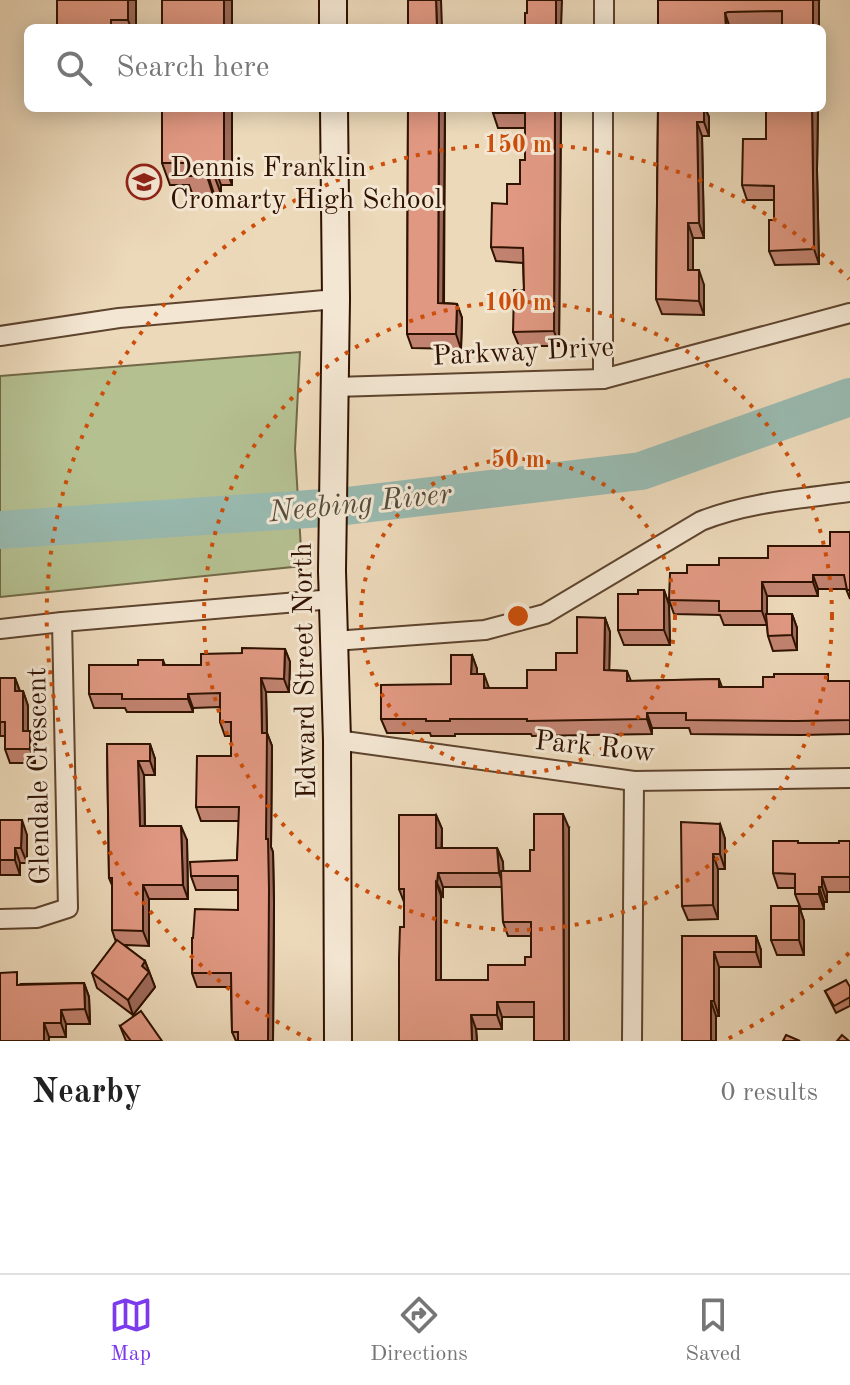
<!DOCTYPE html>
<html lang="en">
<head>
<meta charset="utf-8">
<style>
	:root { --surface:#fff; --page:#f2f2f2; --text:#222; --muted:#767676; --line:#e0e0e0; --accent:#7c3aed }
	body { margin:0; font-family:"Old Standard TT",serif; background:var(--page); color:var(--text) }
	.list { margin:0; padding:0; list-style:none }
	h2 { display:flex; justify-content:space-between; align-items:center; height:104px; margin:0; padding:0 32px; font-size:34px }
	h2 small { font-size:26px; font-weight:400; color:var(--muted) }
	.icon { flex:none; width:44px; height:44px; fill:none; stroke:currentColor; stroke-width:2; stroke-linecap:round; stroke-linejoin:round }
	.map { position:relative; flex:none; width:850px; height:1041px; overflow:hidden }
	.search { position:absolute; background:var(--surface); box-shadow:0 4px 20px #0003; left:24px; right:24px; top:24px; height:88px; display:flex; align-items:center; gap:20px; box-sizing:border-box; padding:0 28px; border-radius:12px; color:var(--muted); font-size:30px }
	.sheet { height:232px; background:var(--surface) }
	nav { display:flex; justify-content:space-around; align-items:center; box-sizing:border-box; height:112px; border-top:2px solid var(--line); background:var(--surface); font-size:22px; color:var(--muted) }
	nav a { display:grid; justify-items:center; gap:4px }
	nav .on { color:var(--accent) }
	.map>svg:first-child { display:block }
</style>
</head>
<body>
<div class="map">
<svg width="850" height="1041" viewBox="0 0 850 1041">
	<rect width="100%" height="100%" fill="#ecd9ba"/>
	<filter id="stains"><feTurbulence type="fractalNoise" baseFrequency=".0025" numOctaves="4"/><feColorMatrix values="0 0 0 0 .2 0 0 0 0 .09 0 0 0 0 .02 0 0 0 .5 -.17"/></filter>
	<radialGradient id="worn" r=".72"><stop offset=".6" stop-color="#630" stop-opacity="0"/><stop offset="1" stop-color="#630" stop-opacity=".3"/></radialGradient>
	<!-- green -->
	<polygon fill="#b5c091" stroke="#726948" stroke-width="2" points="300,352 295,449 302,566 0,597 0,376"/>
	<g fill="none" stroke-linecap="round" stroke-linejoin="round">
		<!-- river -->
		<polyline stroke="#99bab0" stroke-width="38" points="0,530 338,507 641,471 850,397"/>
		<!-- street casing -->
		<g stroke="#5e442e" stroke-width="22">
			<g id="street">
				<polyline points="604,28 604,0"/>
				<polyline points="0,336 119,318 336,299"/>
				<polyline points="603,379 603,108"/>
				<polyline points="335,387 603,379 850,313"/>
				<polyline points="0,629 62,622 333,599"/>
				<path d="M334,641L485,630L545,614L701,521C749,502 799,499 850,492"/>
				<polyline points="337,740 634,781 850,778"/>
				<polyline points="0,919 37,918 68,908 62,622"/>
				<polyline points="632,1041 634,781"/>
			</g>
		</g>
		<!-- secondary casing -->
		<g stroke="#2f1200" stroke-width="30">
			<g id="secondary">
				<polyline points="333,0 333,28"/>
				<polyline points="334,108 336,299 332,571 337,740 338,1041"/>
			</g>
		</g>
		<!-- street -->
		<use href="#street" stroke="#f3e6d2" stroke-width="18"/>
		<!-- secondary -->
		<use href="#secondary" stroke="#f3e6d2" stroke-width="26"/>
	</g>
	<!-- wall -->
	<g fill="#c18370" stroke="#2f1200" stroke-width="2" fill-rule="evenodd">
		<polygon points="136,0 136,28 57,28"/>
		<polygon points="658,0 819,0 782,25 730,28"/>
		<polygon points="232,108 232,185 221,185 221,194 214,194 214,198 194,198 189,185 170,185 162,163"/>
		<polygon points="408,108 445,108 444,303 457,304 462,318 461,349 412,348 407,334"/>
		<polygon points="561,108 559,346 519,346 513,332 524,290 523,263 496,261 491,247 507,204 520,184 525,160 525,128 498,128 493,113"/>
		<polygon points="658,108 705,108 709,117 709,136 702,136 704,238 693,238 693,270 704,285 704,315 662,314 656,299"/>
		<polygon points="766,108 818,108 817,170 819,264 775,265 769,251 774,220 774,200 747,200 742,185 766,139"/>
		<polygon points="850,532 850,599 846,589 818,589 818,596 767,596 767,614 792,614 797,628 797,650 773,651 768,636 767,625 724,625 720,615 674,614 669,600 687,573 719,565 768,558 830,546"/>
		<polygon points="664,590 669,605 670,645 624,645 618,630 638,594"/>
		<polygon points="605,618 610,632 609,670 627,671 631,681 719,679 722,687 763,687 830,681 850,681 850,734 801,735 691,734 689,728 652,728 652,734 532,736 531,734 455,734 455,736 431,736 430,733 387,733 381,719 451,684 472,655 477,669 477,674 489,688 527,688 556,670 577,653"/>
		<polygon points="285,649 290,662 289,692 266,692 267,733 272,746 271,847 273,852 274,903 273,1041 236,1041 232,1032 231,987 197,987 192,973 193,938 238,910 238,890 196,890 191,876 237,860 239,821 201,821 196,807 231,756 231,736 225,736 220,722 220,707 193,708 193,712 127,712 125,708 94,708 89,694 138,665 163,660 165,665 201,665 242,653"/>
		<polygon points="0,678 15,678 20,691 23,691 28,706 28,731 30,731 35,745 35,763 10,763 5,749 5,736 0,736"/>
		<polygon points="107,744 150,744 155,759 155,775 144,775 145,826 187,840 188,899 149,899 149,946 124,945 145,961 155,987 133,1015 97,988 92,973 116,942 112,930 112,885 109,878"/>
		<path d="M436,815L442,829V848H497L503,862V871H530L534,850L569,828L534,1017H502V1029H476L477,1041H399L404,927V902L399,889ZM443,887H502L503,922L508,936H531V957L525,965L488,980H441V896L443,897Z"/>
		<polygon points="0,820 27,835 27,863 20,863 20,875 0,875"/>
		<polygon points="720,824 725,839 725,869 718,869 718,919 688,920 682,906"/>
		<polygon points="850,841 850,892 827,892 827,902 824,902 824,909 801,909 795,894 795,888 778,888 773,873 799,843 839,843"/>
		<polygon points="799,906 804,921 804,955 777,955 771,940"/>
		<polygon points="682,936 756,936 761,950 761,967 719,967 719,1016 716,1016"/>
		<polygon points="84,983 89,997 90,1024 66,1024 66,1037 49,1037 21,984"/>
		<polygon points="850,987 850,1006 836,1013 825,991"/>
		<polygon points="120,1026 162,1041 126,1041"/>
	</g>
	<!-- shaded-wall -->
	<g fill="#9d6a5b" stroke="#2f1200" stroke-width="2">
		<polygon points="128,0 136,0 136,28 131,28 128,20"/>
		<rect x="224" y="0" width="8" height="28"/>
		<polygon points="436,0 441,0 442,28 437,28"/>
		<polygon points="556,0 562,0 561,28 556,28"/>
		<rect x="813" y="0" width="6" height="28"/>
		<polygon points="725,13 730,28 726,28"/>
		<polygon points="224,108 232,108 232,185 224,163"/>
		<polygon points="439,108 445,108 443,318 438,303"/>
		<polygon points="555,108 561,108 559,346 554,331"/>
		<polygon points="704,108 705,108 709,117 709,136 704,122"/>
		<polygon points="812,108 818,108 817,170 819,264 814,249"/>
		<polygon points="697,122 702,136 704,238 699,223"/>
		<polygon points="213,163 221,185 221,194 213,172"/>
		<polygon points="207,172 214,194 214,198 207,176"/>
		<polygon points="688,223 693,238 693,285 688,270"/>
		<polygon points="699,270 704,285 704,315 699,301"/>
		<polygon points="457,304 462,318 461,349 456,334"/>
		<polygon points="813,575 818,589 818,596 813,582"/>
		<polygon points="762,582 767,596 767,625 762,611"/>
		<polygon points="664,590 669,605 670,645 664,630"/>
		<polygon points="792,614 797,628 797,650 792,635"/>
		<polygon points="605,618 610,632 609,684 604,670"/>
		<polygon points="285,649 290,662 289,692 284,679"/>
		<polygon points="472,655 477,669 477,688 471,674"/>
		<polygon points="484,674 489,688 484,688"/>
		<polygon points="15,678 20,692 15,691"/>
		<polygon points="261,678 266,692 267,734 267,733 272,746 271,847 273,852 274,903 273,1041 268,1041"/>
		<polygon points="23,691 28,706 28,745 23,731"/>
		<polygon points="188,694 193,708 193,712 188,699"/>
		<polygon points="647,713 652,728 652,734 647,719"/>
		<polygon points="30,731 35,745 35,763 30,749"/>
		<polygon points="150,744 155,759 155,775 150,761"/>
		<polygon points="138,761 144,775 145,840 140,826"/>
		<polygon points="563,814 569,828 569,1041 564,1041"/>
		<polygon points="436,815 442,829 441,862 436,848"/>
		<polygon points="22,820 27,835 27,863 21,848"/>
		<polygon points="720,824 725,839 725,869 720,854"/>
		<polygon points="181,826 187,840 188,899 183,885"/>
		<polygon points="15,848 20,863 20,875 15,860"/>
		<polygon points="497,848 503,862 504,887 499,873"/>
		<polygon points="713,854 718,869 718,919 713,905"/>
		<polygon points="438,873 443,887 443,897 437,883"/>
		<polygon points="822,877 827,892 827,902 822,887"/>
		<polygon points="436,882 441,896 441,994 436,980"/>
		<polygon points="143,885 149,899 149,946 143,931"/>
		<polygon points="819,887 824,902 824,909 819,894"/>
		<polygon points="799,906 804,921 804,955 799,940"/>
		<polygon points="756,936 761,950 761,967 756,952"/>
		<polygon points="714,952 719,967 719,1016 714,1001"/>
		<polygon points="145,961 155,987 133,1015 128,1000 142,966"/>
		<polygon points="84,983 89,997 90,1024 85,1009"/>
		<polygon points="711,1001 716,1016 716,1041 711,1041"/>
		<polygon points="497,1002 502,1017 502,1029 497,1015"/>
		<polygon points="61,1010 66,1024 66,1037 61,1023"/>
		<polygon points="471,1015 476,1029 477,1041 472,1041"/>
		<polygon points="44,1023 49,1037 49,1041 44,1041"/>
	</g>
	<!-- building -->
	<g fill="#e09882" stroke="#2f1200" stroke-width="2">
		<polygon points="57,0 128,0 128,20 111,20 111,28 57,28"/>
		<rect x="162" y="0" width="62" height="28"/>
		<polygon points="408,0 436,0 437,28 408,28"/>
		<polygon points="527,0 556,0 556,28 525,28 525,13 527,13"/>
		<polygon points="658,0 813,0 813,28 782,28 782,11 728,12 725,13 726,28 658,28"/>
		<polygon points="162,108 224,108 224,163 213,163 213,172 207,172 207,176 186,176 186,163 162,163"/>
		<polygon points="408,108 439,108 438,303 457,304 456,334 407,334"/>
		<polygon points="493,108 555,108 554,331 513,332 514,290 524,290 523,248 491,247 492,203 507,204 507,184 520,184 520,160 525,160 525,113 493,113"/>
		<polygon points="658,108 704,108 704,122 697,122 699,223 688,223 688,270 699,270 699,301 656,299"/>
		<polygon points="766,108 812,108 814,249 769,251 769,220 774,220 774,186 742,185 743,139 766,139"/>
		<polygon points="830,532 850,532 850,590 847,590 844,575 813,575 813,582 762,582 762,611 719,611 719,601 669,600 670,573 687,573 687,565 719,565 719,558 768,558 768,546 830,546"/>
		<polygon points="638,590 664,590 664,630 618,630 618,594 638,594"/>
		<polygon points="766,614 792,614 792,635 768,636"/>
		<polygon points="577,617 605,618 604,670 627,671 627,681 719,679 719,687 763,687 763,677 774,677 774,674 828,674 828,681 850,681 850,720 796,721 686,720 686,713 647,713 647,719 527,721 527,719 450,719 450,721 426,721 426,719 381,719 381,685 451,684 451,655 472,655 471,674 484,674 484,688 527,688 527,670 556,670 556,653 577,653"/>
		<polygon points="242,648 285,649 284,679 261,678 262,733 267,733 266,839 268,839 269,889 268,1041 238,1041 238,1032 232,1032 231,973 192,973 192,938 193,938 195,909 238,910 238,876 191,876 190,862 237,860 239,807 196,807 197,756 231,756 231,722 220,722 220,693 188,694 188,699 122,699 122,694 89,694 89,665 138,665 138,660 163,660 163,665 201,665 201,654 242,653"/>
		<polygon points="0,678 15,678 15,691 23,691 23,731 30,731 30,749 5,749 5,722 0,722"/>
		<polygon points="107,744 150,744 150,761 138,761 140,826 181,826 183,885 143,885 143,931 112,930 112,878 109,878"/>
		<polygon points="534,814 563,814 564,1041 534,1041 534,1002 497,1002 497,1015 471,1015 472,1041 399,1041 399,958 400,927 404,927 404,889 399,889 399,815 436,815 436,848 497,848 499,873 438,873 437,883 436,882 436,980 488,980 488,965 525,965 525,957 531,957 531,922 503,922 501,871 530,871 530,850 534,850"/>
		<polygon points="0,820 22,820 21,848 15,848 15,860 0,860"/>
		<polygon points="681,822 720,824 720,854 713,854 713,905 682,906"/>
		<polygon points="773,841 798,841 798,843 839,843 839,841 850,841 850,877 822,877 822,887 819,887 819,894 795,894 795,874 773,873"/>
		<rect x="771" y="906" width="28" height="34"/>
		<polygon points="682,936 756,936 756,952 714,952 714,1001 711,1001 711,1041 682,1041"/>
		<polygon points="117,940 145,961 142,966 149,972 128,1000 92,973"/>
		<polygon points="17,972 17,985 84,983 85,1009 61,1010 61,1023 44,1023 44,1041 0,1041 0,973"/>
		<polygon points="846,980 850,987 850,997 834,1006 825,991"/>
		<polygon points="141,1011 162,1041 131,1041 120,1026"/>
		<polygon points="786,1035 800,1041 783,1041"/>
		<polygon points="842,1035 849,1041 837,1041"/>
	</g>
	<!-- distance rings -->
	<g fill="none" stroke="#cc4e0a" stroke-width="4" stroke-dasharray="4 8">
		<circle cx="518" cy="616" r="157"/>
		<circle cx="518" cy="616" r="314"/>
		<path d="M849 953A472 472 0 0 1 725 1040M311 1040A472 472 0 1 1 849 279"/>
	</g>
	<!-- icons -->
	<defs>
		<g id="school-ring" transform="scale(1.8)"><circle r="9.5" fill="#f3e6d2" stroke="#8f2418" stroke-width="1.5"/><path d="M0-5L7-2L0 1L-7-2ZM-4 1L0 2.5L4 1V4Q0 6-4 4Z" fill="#8f2418"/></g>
	</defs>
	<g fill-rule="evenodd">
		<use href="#school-ring" x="144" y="182"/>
	</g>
	<g text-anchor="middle" stroke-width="6" stroke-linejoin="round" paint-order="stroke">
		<!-- poi labels -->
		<g font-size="28" fill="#2f1200" stroke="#f3e6d2" text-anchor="start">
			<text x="170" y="176">Dennis Franklin<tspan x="170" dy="32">Cromarty High School</tspan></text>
		</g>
		<!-- street labels -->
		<g font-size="28" fill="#2f1200" stroke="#f3e6d2">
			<text transform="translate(523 350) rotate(-3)" y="10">Parkway Drive</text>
			<text transform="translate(303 671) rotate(-91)" y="10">Edward Street North</text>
			<text transform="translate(595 745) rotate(6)" y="10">Park Row</text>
			<text transform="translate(37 776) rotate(-91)" y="10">Glendale Crescent</text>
		</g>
		<!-- water labels -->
		<g font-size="30" font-style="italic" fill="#544d3e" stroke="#f3e6d2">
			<text transform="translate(360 502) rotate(-6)" y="10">Neebing River</text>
		</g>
	</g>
	<circle cx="518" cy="616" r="12" fill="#cc4e0a" stroke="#f3e6d2" stroke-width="4"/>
	<g font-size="24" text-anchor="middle" font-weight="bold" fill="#cc4e0a" stroke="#f3e6d2" stroke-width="6" stroke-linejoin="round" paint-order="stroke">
		<text x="518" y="152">150 m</text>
		<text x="518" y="310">100 m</text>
		<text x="518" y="467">50 m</text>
	</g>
	<rect width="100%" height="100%" filter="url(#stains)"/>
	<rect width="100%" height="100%" fill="url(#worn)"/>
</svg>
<div class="search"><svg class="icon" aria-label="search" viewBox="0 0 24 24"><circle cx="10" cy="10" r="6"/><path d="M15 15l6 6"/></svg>Search here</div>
</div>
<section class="sheet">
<h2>Nearby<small>0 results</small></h2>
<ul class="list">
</ul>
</section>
<nav>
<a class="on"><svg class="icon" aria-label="map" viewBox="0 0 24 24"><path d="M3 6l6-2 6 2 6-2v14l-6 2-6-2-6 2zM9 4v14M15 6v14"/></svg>Map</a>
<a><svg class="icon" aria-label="directions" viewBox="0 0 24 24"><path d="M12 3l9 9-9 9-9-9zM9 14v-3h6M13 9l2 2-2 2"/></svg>Directions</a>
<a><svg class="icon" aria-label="saved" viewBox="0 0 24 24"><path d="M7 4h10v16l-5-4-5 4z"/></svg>Saved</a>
</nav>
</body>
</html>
